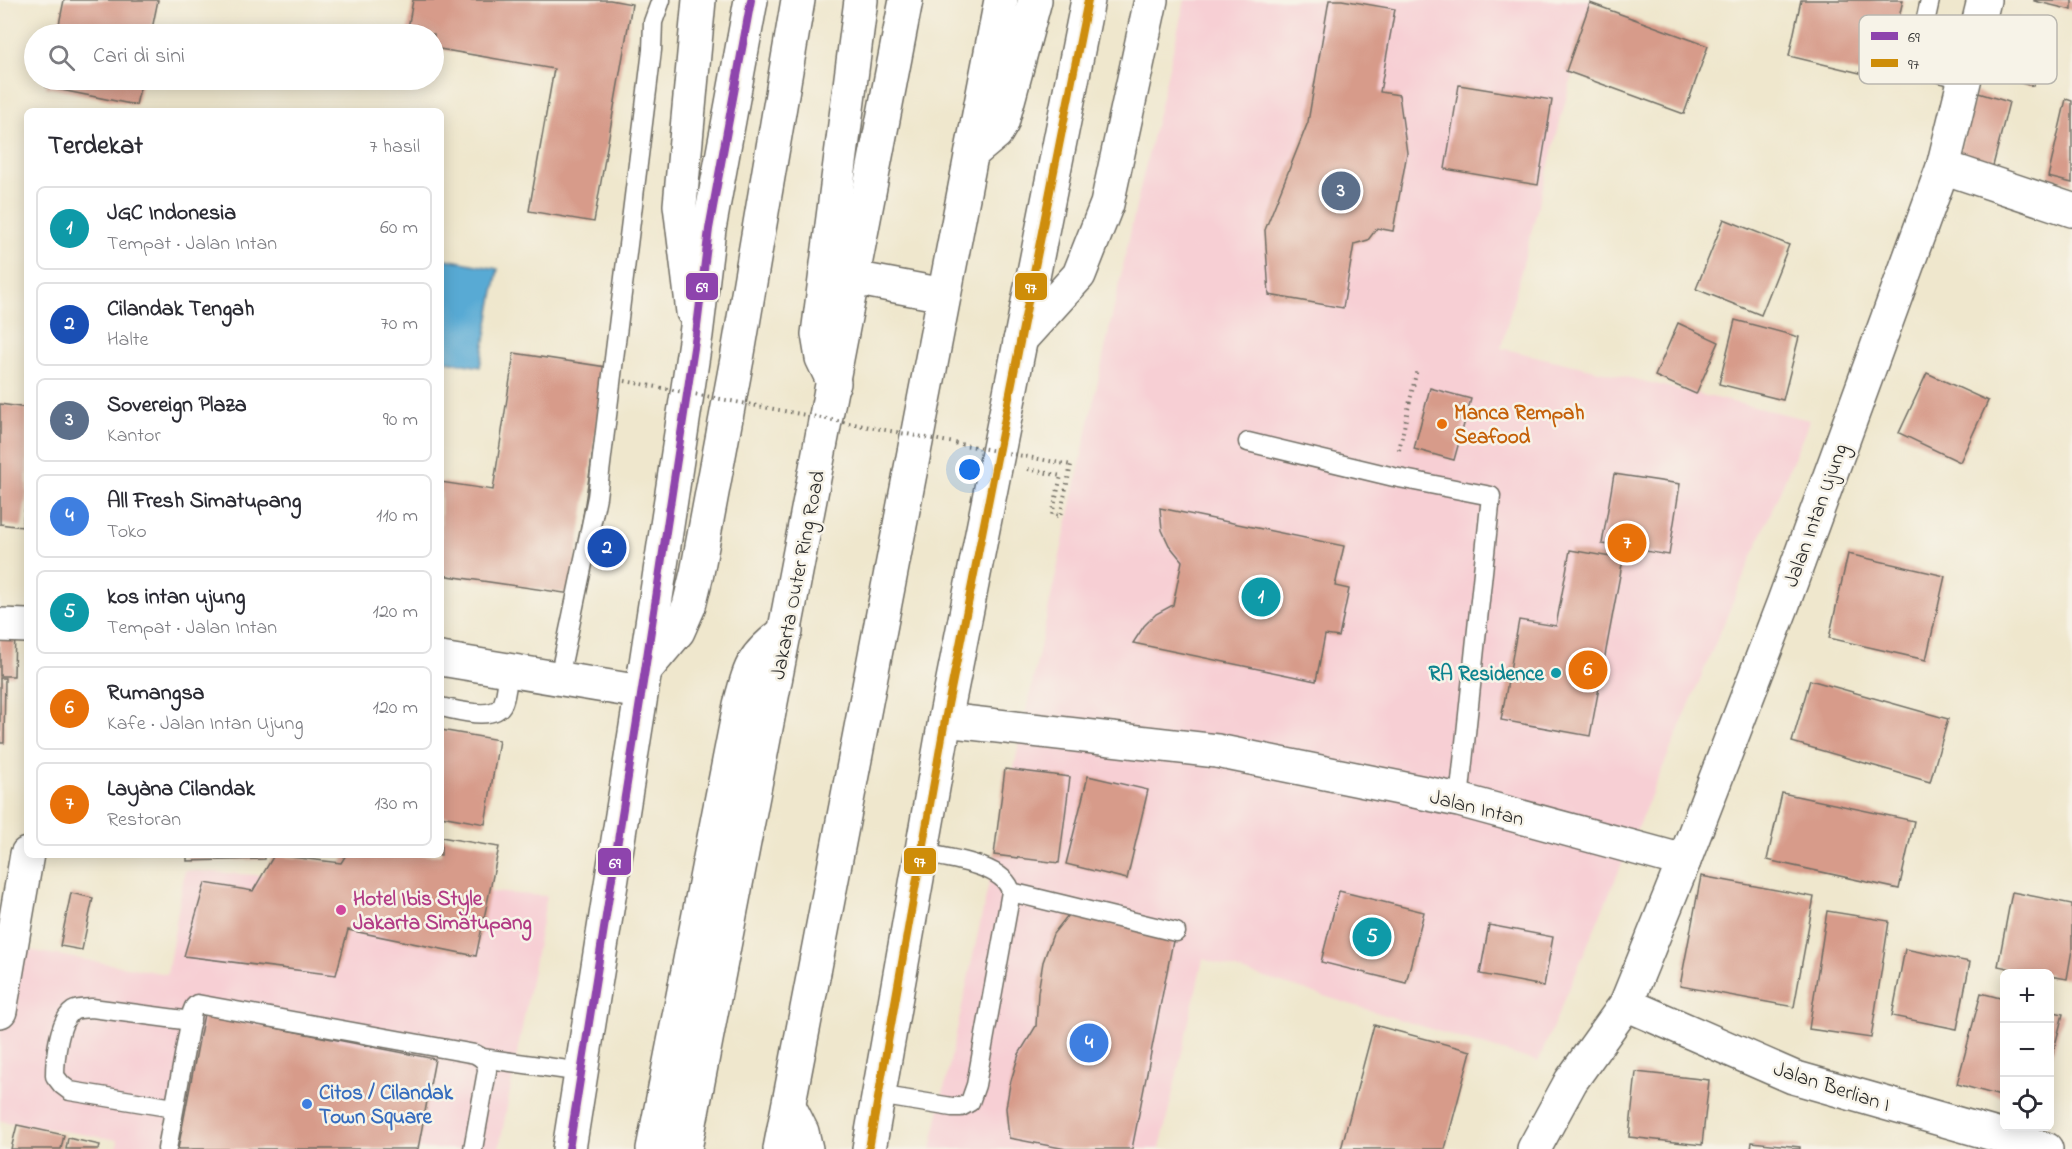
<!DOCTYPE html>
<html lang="id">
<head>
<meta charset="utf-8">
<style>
	:root { --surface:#fff; --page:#f2f2f3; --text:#2b2b33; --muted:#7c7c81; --line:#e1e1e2; --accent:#db2777 }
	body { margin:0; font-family:"Indie Flower",sans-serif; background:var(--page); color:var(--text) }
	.controls { position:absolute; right:18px; bottom:18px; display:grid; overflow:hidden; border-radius:9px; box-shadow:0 3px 15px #0003 }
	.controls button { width:54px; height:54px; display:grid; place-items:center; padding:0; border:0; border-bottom:2px solid var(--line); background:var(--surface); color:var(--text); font:30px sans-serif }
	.you { position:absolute; left:970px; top:470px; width:21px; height:21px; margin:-15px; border:4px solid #fff; border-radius:50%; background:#1a73e8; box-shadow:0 0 0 9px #1a73e833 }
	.badge { display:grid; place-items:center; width:39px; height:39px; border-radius:50%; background:var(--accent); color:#fff; font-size:20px; font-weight:700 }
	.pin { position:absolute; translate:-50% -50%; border:3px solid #fff; box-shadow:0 2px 6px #0006 }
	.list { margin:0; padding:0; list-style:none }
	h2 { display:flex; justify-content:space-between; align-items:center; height:78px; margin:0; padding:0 24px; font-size:26px }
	h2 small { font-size:20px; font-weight:400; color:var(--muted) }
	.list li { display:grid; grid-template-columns:39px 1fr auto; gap:18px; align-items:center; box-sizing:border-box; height:84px; margin:0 12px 12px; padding:0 12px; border:2px solid var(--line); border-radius:9px }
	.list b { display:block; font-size:22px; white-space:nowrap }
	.list p { margin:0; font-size:20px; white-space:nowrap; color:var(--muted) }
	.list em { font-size:20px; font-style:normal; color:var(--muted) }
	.icon { flex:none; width:33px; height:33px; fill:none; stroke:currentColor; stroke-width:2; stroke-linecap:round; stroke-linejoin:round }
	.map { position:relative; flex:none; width:2072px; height:1149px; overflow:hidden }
	.search { position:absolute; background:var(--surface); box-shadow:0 3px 15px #0003; left:24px; top:24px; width:420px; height:66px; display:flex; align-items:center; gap:15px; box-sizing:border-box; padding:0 21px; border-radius:33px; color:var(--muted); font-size:22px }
	.panel { position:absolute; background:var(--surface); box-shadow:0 3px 15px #0003; left:24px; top:108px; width:420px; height:750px; border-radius:9px }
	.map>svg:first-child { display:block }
</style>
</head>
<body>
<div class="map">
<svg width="2072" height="1149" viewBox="0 0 2072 1149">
	<rect width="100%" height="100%" fill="#f7f3e8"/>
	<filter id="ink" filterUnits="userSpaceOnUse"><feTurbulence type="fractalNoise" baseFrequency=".0167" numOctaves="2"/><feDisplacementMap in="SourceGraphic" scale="12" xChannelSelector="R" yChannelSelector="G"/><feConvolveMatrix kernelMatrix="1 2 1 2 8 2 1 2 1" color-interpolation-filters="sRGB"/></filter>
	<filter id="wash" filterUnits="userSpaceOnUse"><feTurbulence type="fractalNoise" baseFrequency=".008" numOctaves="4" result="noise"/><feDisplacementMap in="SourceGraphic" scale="24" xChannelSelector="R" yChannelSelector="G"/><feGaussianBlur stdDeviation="1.35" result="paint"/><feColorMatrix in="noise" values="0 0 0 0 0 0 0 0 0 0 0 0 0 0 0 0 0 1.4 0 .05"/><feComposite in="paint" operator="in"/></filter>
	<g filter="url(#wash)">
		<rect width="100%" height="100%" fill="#efe7cd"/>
		<!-- built -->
		<g fill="#f7cfd4">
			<polygon points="1185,0 1592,0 1501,348 1810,420 1538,1062 1203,959 1160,1149 931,1149 1138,197"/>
			<polygon points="185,870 547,896 499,1149 117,1149 118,1140 0,1121 0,945 167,974"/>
		</g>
		<!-- water -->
		<polygon fill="#59aad4" stroke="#426a80" stroke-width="1.5" points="441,258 498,269 480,367 441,360"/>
		<g id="blocks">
			<!-- building -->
			<g fill="#d79b8a">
				<polygon points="64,0 158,0 151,34 57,34"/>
				<polygon points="413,0 610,0 632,4 594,222 529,211 554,69 434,48 434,34 407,34"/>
				<polygon points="1329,0 1342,0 1395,9 1380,92 1399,95 1407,153 1393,231 1377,228 1368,240 1354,244 1343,308 1269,295 1265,230 1308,122"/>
				<polygon points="1801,0 1903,0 1885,79 1789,56"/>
				<polygon points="2034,0 2072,0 2072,10 2034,1"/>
				<polygon points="1590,3 1708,46 1684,114 1566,71"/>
				<polygon points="1991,21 2045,33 2033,86 1979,73"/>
				<polygon points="48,80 142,80 136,105 46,87"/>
				<polygon points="1459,85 1552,100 1538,185 1445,169"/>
				<polygon points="1975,92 2009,102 1992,170 1957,160"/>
				<polygon points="2066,99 2072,101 2072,183 2048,177"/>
				<polygon points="1724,219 1789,245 1761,315 1696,289"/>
				<polygon points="1735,320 1799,337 1783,400 1719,384"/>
				<polygon points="1678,323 1719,342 1696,394 1655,376"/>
				<polygon points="514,353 606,367 571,594 441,575 441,482 493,490"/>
				<polygon points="1927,373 1988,401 1960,462 1899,433"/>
				<polygon points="1430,388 1471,399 1454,460 1414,449"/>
				<polygon points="0,404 27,408 27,493 22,527 0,524"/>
				<polygon points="1614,474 1680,484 1669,555 1602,544"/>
				<polygon points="1160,508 1344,546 1335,586 1349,589 1339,637 1325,635 1316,681 1133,643 1144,626 1156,614 1173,605 1182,561 1169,545 1162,530"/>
				<polygon points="1570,550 1623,559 1590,736 1501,720 1519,620 1556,626"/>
				<polygon points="1848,554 1945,576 1926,660 1829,638"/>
				<polygon points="0,629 15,629 14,676 0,676"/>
				<polygon points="0,678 5,678 4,743 0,743"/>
				<polygon points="1810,680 1948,719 1930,782 1792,742"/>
				<polygon points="441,730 499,740 485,824 441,816"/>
				<polygon points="1005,769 1070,777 1059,863 994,855"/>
				<polygon points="1088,776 1148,790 1127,879 1066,864"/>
				<polygon points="1782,793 1914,821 1899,889 1767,860"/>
				<polygon points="441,837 499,847 476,956 348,930 336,975 184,956 205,883 253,891 274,855 341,863 346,855 441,855"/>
				<polygon points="187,855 265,855 265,859 187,861"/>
				<polygon points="1701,876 1814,897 1794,1007 1680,986"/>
				<polygon points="1339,891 1424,912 1406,983 1321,962"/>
				<polygon points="2012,892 2072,904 2072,950 2067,979 2050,976 2050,974 2036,974 1998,966"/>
				<polygon points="71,893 93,898 82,950 60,946"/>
				<polygon points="1827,911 1889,921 1871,1038 1809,1029"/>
				<polygon points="1068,915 1174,936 1132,1149 1066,1149 1009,1138 1006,1108 1010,1084 1019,1054 1036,1026 1038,992 1043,962 1053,934"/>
				<polygon points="1489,925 1553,937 1544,986 1480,974"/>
				<polygon points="1905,949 1970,962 1957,1029 1892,1016"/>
				<polygon points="1981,993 2004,999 2004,1097 1957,1084"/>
				<polygon points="2050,1011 2063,1014 2050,1065"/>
				<polygon points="204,1014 435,1059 418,1149 178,1149"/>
				<polygon points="1374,1025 1471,1051 1445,1149 1341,1149"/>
				<polygon points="1636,1072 1709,1080 1702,1145 1629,1137"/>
				<polygon points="17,1125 64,1135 61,1149 11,1149"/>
				<polygon points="68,1138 100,1145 99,1149 66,1149"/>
				<polygon points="1752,1142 1800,1147 1800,1149 1751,1149"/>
			</g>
		</g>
	</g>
	<g filter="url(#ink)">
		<use href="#blocks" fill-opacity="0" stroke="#706d64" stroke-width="1.5"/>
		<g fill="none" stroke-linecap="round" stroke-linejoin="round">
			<!-- lane casing -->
			<g stroke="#706d64" stroke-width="21">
				<g id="lane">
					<polyline points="1930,0 1915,67 1965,79"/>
					<polyline points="1248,442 1394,477 1491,496 1459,800"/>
					<polyline points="559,678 597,497 652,50 653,22 661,0"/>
					<path d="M441,707C457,710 495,722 503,703C507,693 507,680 509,670"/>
					<polyline points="1011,892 1176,932"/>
					<polyline points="482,1058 582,1072"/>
					<path d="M878,1095L952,1107H961L970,1102L976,1085L1011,892C1005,864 945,858 922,853"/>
					<path d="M174,1108L70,1091L62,1085L55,1076C55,1060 58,1021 73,1011C78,1008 85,1009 92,1008L191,1021"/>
					<path d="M167,1149L192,1012L194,1007L197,1004L475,1054C483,1058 487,1062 487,1071L473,1149"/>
				</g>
			</g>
			<!-- street casing -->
			<g stroke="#706d64" stroke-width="36">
				<g id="street">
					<polyline points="1943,167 2072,210"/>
					<polyline points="945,720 1217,751 1459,800 1684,861"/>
					<polyline points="1626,1004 1793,1077 2046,1149"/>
					<polyline points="0,1011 27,854"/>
					<polyline points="1534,1149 1571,1081 1626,1004 1684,861 1783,604 1943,167 1984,0"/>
				</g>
			</g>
			<!-- secondary casing -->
			<g stroke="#706d64" stroke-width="36">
				<g id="secondary">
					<polyline points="0,625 27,626"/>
					<polyline points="441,659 641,692"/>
				</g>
			</g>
			<!-- primary casing -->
			<g stroke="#706d64" stroke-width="36">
				<g id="primary">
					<polyline points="693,312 680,205 699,0"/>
					<polyline points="1020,340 1079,275 1107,204 1151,0"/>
				</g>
			</g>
			<!-- highway casing -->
			<g stroke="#706d64" stroke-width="36">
				<g id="highway">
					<polyline points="972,153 996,133 1002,123 1035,0"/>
					<polyline points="853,278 944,295"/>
					<polyline points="834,383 822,358 818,334 861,0"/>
					<polyline points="645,670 678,631 689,606 697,573 737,359 798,0"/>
					<polyline points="789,1106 802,1132 806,1149"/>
					<polyline points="569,1149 645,670 696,335 709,229 751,0"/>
					<path d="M653,1149L740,705C751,664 752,657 786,631"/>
					<polyline points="685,1149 906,0"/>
					<polyline points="780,1149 1001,0"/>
					<polyline points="869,1149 945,720 1088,0"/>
				</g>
			</g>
			<!-- path -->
			<g stroke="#706d64" stroke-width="4" stroke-dasharray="1.5 4.5" stroke-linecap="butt">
				<polyline points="1399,450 1417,369"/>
				<polyline points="1028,469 1061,476 1052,515 1060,516 1071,465"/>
			</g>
			<!-- lane -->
			<use href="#lane" stroke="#fff" stroke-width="18"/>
			<!-- street -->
			<use href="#street" stroke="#fff" stroke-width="33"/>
			<!-- secondary -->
			<use href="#secondary" stroke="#fff" stroke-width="33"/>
			<!-- primary -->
			<use href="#primary" stroke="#fff" stroke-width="33"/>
			<!-- highway -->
			<use href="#highway" stroke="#fff" stroke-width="33"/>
			<!-- path-bridge -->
			<polyline stroke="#706d64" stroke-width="4" stroke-dasharray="1.5 4.5" stroke-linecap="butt" points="625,381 1071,465"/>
			<!-- bus-1 casing -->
			<g stroke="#f7f3e8" stroke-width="12">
				<polyline id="bus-1" points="569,1149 645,670 696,335 709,229 751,0"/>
			</g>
			<!-- bus-2 casing -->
			<g stroke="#f7f3e8" stroke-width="12">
				<polyline id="bus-2" points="869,1149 945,720 1088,0"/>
			</g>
			<!-- bus-1 -->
			<use href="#bus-1" stroke="#8e44ad" stroke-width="8"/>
			<!-- bus-2 -->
			<use href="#bus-2" stroke="#ce8d09" stroke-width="8"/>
		</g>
	</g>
	<!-- markers -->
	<circle fill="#e8710a" stroke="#f7f3e8" stroke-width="2" cx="1442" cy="424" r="6"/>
	<circle fill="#0f9aa8" stroke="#f7f3e8" stroke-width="2" cx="1556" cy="673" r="6"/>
	<circle fill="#d1479c" stroke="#f7f3e8" stroke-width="2" cx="341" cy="910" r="6"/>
	<circle fill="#3f7fe0" stroke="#f7f3e8" stroke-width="2" cx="307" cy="1104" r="6"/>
	<g text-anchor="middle" stroke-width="5" stroke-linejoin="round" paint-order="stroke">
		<!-- food labels -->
		<g font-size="21" font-weight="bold" fill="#c56008" stroke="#f7f3e8" text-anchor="start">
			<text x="1454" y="419">Manca Rempah<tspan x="1454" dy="24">Seafood</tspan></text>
		</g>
		<!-- street labels -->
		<g font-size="21" fill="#2b2b2b" stroke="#f7f3e8">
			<text transform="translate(1815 515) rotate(-70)" y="7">Jalan Intan Ujung</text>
			<text transform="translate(797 575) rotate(-79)" y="7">Jakarta Outer Ring Road</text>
			<text transform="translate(1477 807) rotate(14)" y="7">Jalan Intan</text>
			<text transform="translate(1832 1086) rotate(18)" y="7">Jalan Berlian I</text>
		</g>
		<!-- culture labels -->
		<g font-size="21" font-weight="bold" fill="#0d838f" stroke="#f7f3e8" text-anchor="end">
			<text x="1544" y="680">RA Residence</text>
		</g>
		<!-- hotel labels -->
		<g font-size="21" font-weight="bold" fill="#b23c85" stroke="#f7f3e8" text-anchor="start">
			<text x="353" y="905">Hotel Ibis Style<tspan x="353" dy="24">Jakarta Simatupang</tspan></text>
		</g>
		<!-- shop labels -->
		<g font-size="21" font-weight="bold" fill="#366cbe" stroke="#f7f3e8" text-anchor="start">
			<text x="319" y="1099">Citos / Cilandak<tspan x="319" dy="24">Town Square</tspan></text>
		</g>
	</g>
	<!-- legend -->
	<rect x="1859" y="15" width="198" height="69" rx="9" fill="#f7f3e8" stroke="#bab7af" stroke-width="1.5"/>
	<rect x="1871" y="32" width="27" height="8" fill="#8e44ad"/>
	<rect x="1871" y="59" width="27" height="8" fill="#ce8d09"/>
	<g font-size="16" fill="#2b2b2b">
		<text x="1908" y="42">69</text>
		<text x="1908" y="69">97</text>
	</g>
	<g stroke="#f7f3e8" stroke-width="2">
		<rect x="685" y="272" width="34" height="29" rx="6" fill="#8e44ad"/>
		<rect x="1014" y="272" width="34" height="29" rx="6" fill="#ce8d09"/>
		<rect x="903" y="847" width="34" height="28" rx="6" fill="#ce8d09"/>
		<rect x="597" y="847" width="35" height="29" rx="6" fill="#8e44ad"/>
	</g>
	<g font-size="16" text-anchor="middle" font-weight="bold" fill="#fff">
		<text x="702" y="292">69</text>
		<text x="1031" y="293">97</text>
		<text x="920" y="867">97</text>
		<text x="615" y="868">69</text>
	</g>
</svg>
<div class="controls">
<button>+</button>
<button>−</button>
<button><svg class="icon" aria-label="locate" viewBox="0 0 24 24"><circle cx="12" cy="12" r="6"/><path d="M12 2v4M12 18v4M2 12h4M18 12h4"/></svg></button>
</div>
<div class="you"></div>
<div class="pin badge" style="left:1261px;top:597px;background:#0f9aa8">1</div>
<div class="pin badge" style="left:607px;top:548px;background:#1a4fb4">2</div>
<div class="pin badge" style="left:1341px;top:191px;background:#5c6f8a">3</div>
<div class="pin badge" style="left:1089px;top:1043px;background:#3f7fe0">4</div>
<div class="pin badge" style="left:1372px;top:937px;background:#0f9aa8">5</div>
<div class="pin badge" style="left:1588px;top:670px;background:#e8710a">6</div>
<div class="pin badge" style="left:1627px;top:543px;background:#e8710a">7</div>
<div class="search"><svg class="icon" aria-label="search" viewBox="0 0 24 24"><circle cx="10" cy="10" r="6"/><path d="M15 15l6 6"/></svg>Cari di sini</div>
<section class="panel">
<h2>Terdekat<small>7 hasil</small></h2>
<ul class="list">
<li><span class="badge" style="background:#0f9aa8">1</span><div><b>JGC Indonesia</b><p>Tempat · Jalan Intan</p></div><em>60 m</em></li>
<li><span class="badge" style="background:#1a4fb4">2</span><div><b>Cilandak Tengah</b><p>Halte</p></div><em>70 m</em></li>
<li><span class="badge" style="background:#5c6f8a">3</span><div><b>Sovereign Plaza</b><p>Kantor</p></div><em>90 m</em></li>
<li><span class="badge" style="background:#3f7fe0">4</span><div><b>All Fresh Simatupang</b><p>Toko</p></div><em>110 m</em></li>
<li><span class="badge" style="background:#0f9aa8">5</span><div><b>kos intan ujung</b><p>Tempat · Jalan Intan</p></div><em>120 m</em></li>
<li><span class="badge" style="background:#e8710a">6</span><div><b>Rumangsa</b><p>Kafe · Jalan Intan Ujung</p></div><em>120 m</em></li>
<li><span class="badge" style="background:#e8710a">7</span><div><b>Layàna Cilandak</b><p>Restoran</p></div><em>130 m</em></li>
</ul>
</section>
</div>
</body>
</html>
